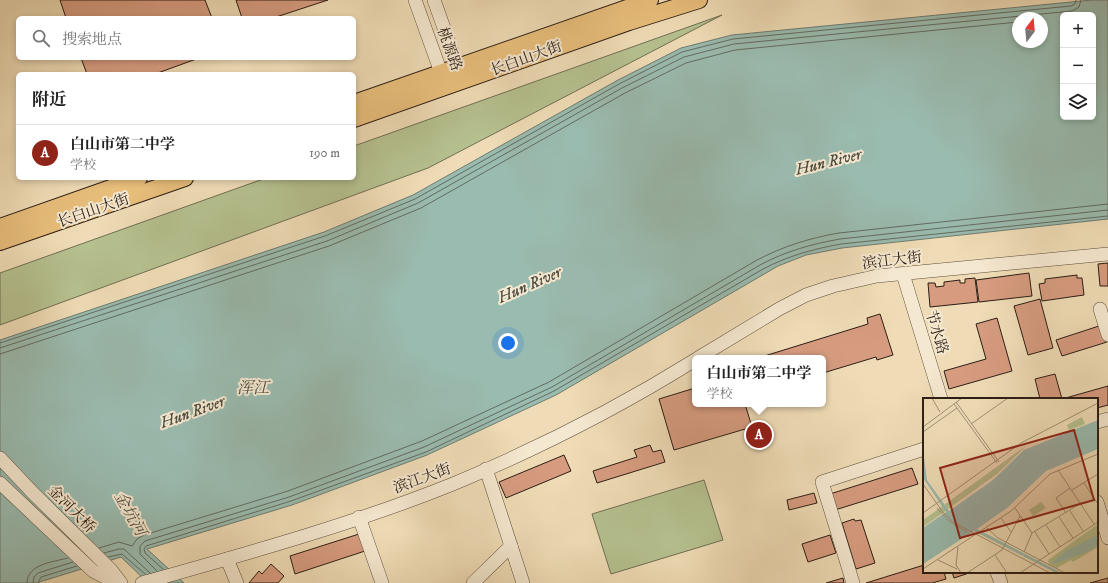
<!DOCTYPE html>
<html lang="zh">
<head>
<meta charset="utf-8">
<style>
	:root { --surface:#fff; --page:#f6f6f6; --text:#222; --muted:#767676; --line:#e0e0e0; --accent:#8f2418 }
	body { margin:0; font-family:"IM FELL DW Pica","Noto Serif SC",serif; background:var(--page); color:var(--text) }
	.controls { position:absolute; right:12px; top:12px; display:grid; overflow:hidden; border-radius:6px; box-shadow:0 2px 6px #0003 }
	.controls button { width:36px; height:36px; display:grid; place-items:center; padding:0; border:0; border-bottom:1px solid var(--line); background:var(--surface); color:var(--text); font:20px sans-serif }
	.compass { position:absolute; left:1012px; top:12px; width:36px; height:36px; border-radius:50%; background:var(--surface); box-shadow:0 2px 6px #0003; rotate:16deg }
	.you { position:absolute; left:508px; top:343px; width:14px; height:14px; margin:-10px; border:3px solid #fff; border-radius:50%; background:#1a73e8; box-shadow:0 0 0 6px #1a73e833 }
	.badge { display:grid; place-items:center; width:26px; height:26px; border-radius:50%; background:var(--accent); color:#fff; font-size:13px; font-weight:700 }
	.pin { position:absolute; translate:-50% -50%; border:2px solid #fff; box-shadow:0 1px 4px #0006 }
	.popup { position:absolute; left:692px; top:355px; width:134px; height:52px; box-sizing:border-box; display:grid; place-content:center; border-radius:6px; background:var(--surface); filter:drop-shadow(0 1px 3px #0005); font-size:13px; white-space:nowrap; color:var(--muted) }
	.popup b { font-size:15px; color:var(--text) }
	.popup::after { content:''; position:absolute; left:50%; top:100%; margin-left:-8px; border:8px solid transparent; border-top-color:var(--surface) }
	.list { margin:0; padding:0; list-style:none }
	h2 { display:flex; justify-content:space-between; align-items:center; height:52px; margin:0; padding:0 16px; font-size:17px }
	h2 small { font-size:13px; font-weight:400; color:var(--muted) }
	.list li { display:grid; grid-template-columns:26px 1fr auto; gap:12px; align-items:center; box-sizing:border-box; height:56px; padding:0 16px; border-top:1px solid var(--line) }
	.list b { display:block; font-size:15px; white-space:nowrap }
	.list p { margin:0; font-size:13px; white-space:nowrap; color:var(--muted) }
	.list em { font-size:13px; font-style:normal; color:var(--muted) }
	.icon { flex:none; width:22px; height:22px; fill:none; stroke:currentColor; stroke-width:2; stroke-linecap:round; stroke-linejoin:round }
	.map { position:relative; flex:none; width:1108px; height:583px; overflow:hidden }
	.search { position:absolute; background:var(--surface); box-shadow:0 2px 6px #0003; left:16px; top:16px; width:340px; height:44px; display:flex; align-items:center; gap:10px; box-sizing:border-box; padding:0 14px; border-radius:6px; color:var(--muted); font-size:15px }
	.panel { position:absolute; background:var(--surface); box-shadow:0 2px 6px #0003; left:16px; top:72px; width:340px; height:108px; border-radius:6px }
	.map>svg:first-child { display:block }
</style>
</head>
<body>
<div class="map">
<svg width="1108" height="583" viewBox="0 0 1108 583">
	<rect width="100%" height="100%" fill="#efdcb6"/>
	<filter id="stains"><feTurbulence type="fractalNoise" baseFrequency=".005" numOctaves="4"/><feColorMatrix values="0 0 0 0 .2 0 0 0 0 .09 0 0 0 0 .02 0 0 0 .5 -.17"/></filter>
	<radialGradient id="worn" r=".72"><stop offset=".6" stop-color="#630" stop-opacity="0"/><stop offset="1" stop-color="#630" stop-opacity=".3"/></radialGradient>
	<!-- green -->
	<g fill="#b6c190" stroke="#706f52">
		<polygon points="722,15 428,168 0,325 0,273 266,178 354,178 354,146"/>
		<polygon points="704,480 723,540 611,574 592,514"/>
	</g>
	<!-- water -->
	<path fill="#9abbaf" stroke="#6e7c71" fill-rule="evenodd" d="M1092,0H1108V219L842,248L806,255L778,266L556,395L427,455L292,505L147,549L184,583H148L121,557L36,583H0V340L324,232L413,195L618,80L681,48L732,35ZM1063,15H1093V117H1063ZM1018,18H1042V42H1018Z"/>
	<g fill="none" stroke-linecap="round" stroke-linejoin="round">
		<!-- shore -->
		<g stroke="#626c62" stroke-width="1">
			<polyline points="0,343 325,236 415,199 619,84 682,52 733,39 1071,6 1075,4 1076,0"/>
			<polyline points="0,348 327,241 418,203 622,88 684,57 734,44 1072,11 1079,7 1081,0"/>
			<polyline points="0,354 329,246 421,208 625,93 686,63 735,50 1018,22"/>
			<path d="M99,548L119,542L132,546L137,539L144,535L288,491L422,441L549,382L757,260C784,246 810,238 839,233L1108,204"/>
			<polyline points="104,553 119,549 124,549 150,573"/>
			<polyline points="108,557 122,554 145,574"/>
			<path d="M163,569L145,553L144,549L146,546L291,501L426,452L554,391L763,269C788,256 813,249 841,244L1108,216"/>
			<path d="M157,571L140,554V546L145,541L289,497L424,447L552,387L760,265C786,251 812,244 840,239L1108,210"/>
			<path d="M27,583C27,564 53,562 68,558"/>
			<polyline points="33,583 34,577 38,573 73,562"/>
			<polyline points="38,583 41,577 77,566"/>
		</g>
	</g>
	<!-- building -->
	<g fill="#d79c80" stroke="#2b1d14">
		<polygon points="60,0 205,0 212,18 66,18"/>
		<polygon points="236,0 328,0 273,18 242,18"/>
		<polygon points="81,58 199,58 155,74 87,74"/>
		<polygon points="1108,263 1108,286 1100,286 1098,264"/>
		<polygon points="1029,273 1032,296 979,302 976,280"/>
		<polygon points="1077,275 1077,278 1082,278 1084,295 1042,301 1039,284 1045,283 1045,279"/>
		<polygon points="975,278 978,302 930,307 928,283 935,283 936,287 944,286 944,282 960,280 960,283 965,283 965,279"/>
		<polygon points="1040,299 1053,348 1028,355 1014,306"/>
		<polygon points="880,314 893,355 877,360 876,357 823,373 823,358 758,358 868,324 867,318"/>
		<polygon points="997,318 1012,371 949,389 944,371 986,359 976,324"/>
		<polygon points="1102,325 1107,342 1062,356 1056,340"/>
		<polygon points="1055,374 1062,399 1040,399 1035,379"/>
		<polygon points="1108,386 1108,405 1097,408 1097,399 1062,399"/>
		<polygon points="695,388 695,404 745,404 752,427 674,450 659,399"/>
		<polygon points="650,445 653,452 661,450 665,462 597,483 593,471 637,457 634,450"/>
		<polygon points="564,455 571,471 506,498 499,482"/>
		<polygon points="912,468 918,484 835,510 830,494"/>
		<polygon points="814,493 817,503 789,510 787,500"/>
		<polygon points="854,519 855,521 861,520 875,563 856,569 842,523"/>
		<polygon points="359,534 365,551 295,574 290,556"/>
		<polygon points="830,535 836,553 808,562 802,544"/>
		<polygon points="271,564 284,576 278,583 249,583 259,571 262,574"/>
		<polygon points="924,565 924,572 944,572 946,579 932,583 866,583"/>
		<polygon points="952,572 972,572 954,578"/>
		<polygon points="843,578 844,583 826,583"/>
		<polygon points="1108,578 1108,583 1090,583"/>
	</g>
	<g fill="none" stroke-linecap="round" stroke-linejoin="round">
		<!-- minor casing -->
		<g stroke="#5c4d3c" stroke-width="14">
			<g id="minor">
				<polyline points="415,0 444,81"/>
				<polyline points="434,0 461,76"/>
				<polyline points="903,274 941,399"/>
				<polyline points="1100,309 1108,335"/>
				<polyline points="698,358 779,309 806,295 833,286 877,276 1108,254"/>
				<polyline points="1097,422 1108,419"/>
				<polyline points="0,458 33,493 111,570 121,583"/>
				<polyline points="486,469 523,583"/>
				<polyline points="0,483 93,571 116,583"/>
				<polyline points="1097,502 1108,538"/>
				<polyline points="359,517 382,583"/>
				<polyline points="227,559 237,583"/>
				<polyline points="997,572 1001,583"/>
				<path d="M142,583C245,554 354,524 453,484C537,449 618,408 695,360"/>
				<polyline points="473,583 511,546"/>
				<polyline points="853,583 822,482 924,449"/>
			</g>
		</g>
		<!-- major casing -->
		<g stroke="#2b1d14" stroke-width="18">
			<g id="major">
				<polyline points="354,103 650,0"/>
				<polyline points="354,119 629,22 699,0"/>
				<polyline points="0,227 139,178"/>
				<polyline points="0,242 185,178"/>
			</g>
		</g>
		<!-- minor -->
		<use href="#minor" stroke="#f5e8d0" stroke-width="13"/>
		<!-- major -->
		<use href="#major" stroke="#e8be7b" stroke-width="16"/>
	</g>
	<g text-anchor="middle" stroke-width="4" stroke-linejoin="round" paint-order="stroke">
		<!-- street labels -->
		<g font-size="15" fill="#2b1d14" stroke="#f5e8d0">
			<text transform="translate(450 49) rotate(70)" y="5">桃源路</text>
			<text transform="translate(526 58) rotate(-20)" y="5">长白山大街</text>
			<text transform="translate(93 210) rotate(-19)" y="5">长白山大街</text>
			<text transform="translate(892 260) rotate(-7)" y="5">滨江大街</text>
			<text transform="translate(937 332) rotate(73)" y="5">节水路</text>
			<text transform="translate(422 478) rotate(-20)" y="5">滨江大街</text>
			<text transform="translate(72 509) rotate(45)" y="5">金河大桥</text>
		</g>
		<!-- water labels -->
		<g font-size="16" font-style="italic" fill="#4c4c42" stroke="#f5e8d0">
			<text transform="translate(828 161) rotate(-14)" y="6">Hun River</text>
			<text transform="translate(529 284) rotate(-24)" y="6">Hun River</text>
			<text x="253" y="393">浑江</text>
			<text transform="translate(192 411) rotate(-20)" y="6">Hun River</text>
			<text transform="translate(131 513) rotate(61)" y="6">金坑河</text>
		</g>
	</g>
	<!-- overview -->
	<g transform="translate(923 398)">
		<rect width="175" height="175" fill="#efdcb6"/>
		<path d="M159,19L162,26L146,32L144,27ZM104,47L74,76L0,129V122ZM118,104L123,110L110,118L106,112ZM175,126V149L150,164L148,162L134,170L126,166L125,162Z" fill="#b6c190"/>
		<path d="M175,22V51L123,73L84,110L54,131L139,175H133L51,133L0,166V130L23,114L0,80V52L4,82L26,113L70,82L101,52ZM175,137V147L164,154L133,165H128L143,153Z" fill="#9abbaf"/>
		<path fill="none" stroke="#a19075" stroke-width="1" d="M9,0L17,14M33,4L76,64M31,6L74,65M48,26L85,0M0,29L39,0M0,34L34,10M135,72L171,126M161,85L175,106M0,86L19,113L30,124L127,175M149,92L175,76M14,110L26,123L44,134M92,110L109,135M147,113L160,133M0,115L98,45L175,5M143,115L133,100L147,90M136,119L150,140M78,120L88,134M123,127L137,149M64,130L75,140L142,175M112,134L126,156M35,149L33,167L38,175M101,154L109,135L158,105M72,157L84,175M15,162L34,171M0,171L88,113L127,76L175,56M44,175L79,152L97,118M97,175L175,124"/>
		<path fill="#8f2418" fill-opacity="0.15" stroke="#8f2418" stroke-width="2" d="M151,32L171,102L37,140L17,70Z"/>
		<rect width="175" height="175" fill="none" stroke="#2b1d14" stroke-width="2"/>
	</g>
	<rect width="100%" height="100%" filter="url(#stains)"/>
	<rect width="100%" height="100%" fill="url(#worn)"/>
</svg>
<div class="controls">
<button>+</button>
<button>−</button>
<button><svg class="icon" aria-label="layers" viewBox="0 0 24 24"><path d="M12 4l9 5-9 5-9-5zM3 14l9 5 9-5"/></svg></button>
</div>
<svg class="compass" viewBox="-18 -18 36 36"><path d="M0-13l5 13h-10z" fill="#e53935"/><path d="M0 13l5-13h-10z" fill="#767676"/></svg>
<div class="you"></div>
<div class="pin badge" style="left:759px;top:435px">A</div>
<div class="popup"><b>白山市第二中学</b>学校</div>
<div class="search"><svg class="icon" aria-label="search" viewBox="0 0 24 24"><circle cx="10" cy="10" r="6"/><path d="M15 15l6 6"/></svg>搜索地点</div>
<section class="panel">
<h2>附近<small></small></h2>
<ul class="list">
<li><span class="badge">A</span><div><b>白山市第二中学</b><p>学校</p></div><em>190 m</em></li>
</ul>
</section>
</div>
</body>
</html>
